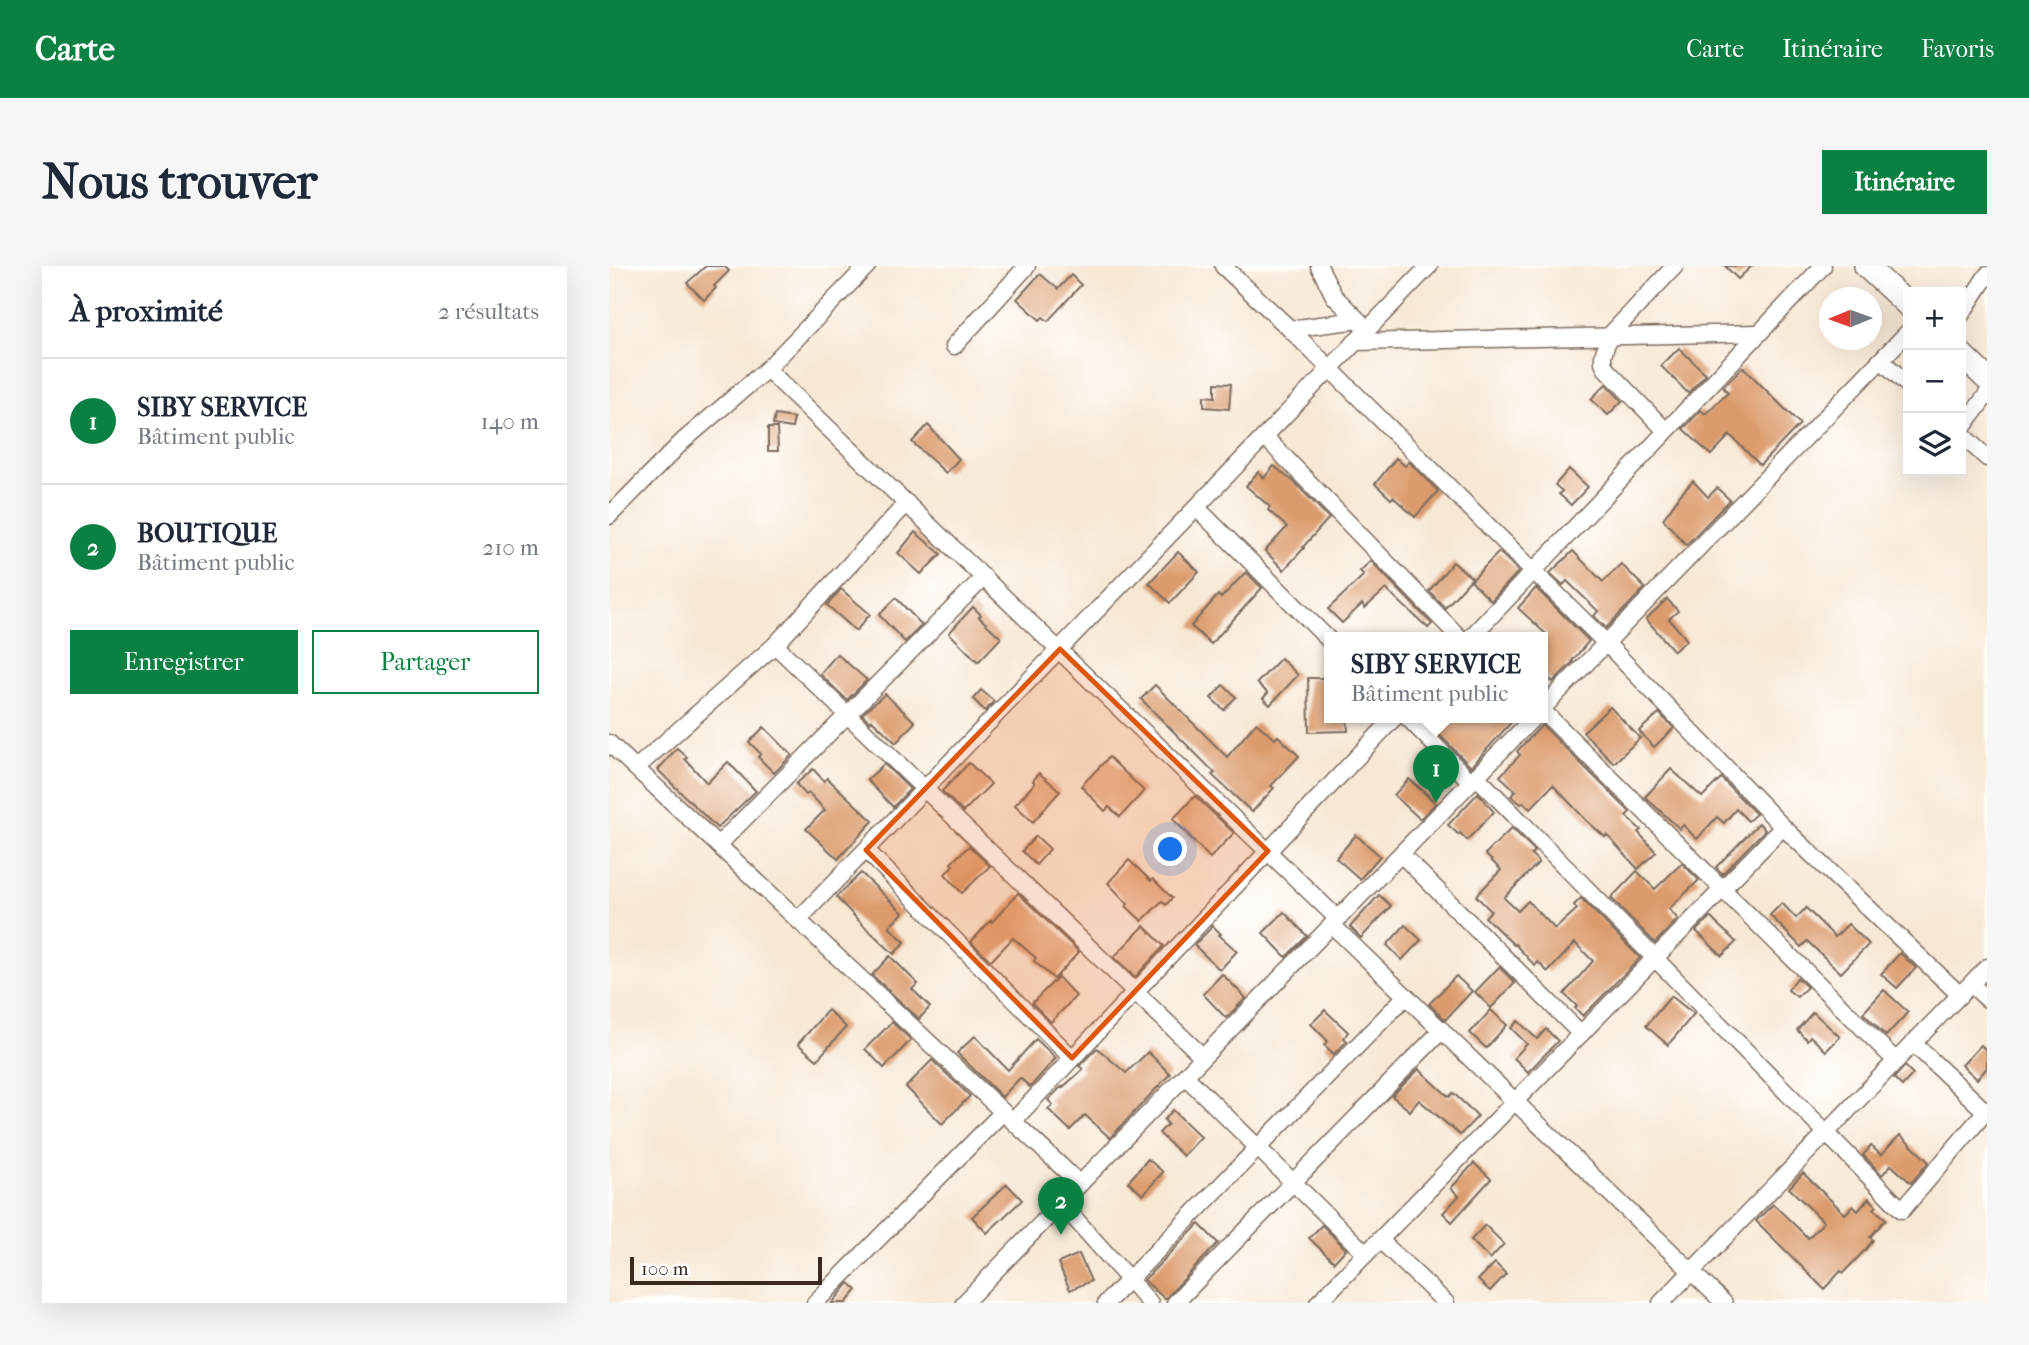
<!DOCTYPE html>
<html lang="fr">
<head>
<meta charset="utf-8">
<style>
	:root { --surface:#fff; --page:#f6f6f7; --text:#1f2937; --muted:#747a83; --line:#e0e1e3; --accent:#0b8043 }
	body { margin:0; font-family:"IM FELL French Canon",serif; background:var(--page); color:var(--text) }
	.controls { position:absolute; right:21px; top:21px; display:grid; overflow:hidden; border-radius:0px; box-shadow:0 7px 28px #0002 }
	.controls button { width:63px; height:63px; display:grid; place-items:center; padding:0; border:0; border-bottom:2px solid var(--line); background:var(--surface); color:var(--text); font:35px sans-serif }
	.compass { position:absolute; left:1210px; top:21px; width:63px; height:63px; border-radius:50%; background:var(--surface); box-shadow:0 7px 28px #0002; rotate:269deg }
	.scale { position:absolute; left:21px; bottom:18px; width:192px; box-sizing:border-box; padding-left:7px; border:4px solid #3b2a1e; border-top:0; font-size:19px; line-height:24px; white-space:nowrap; color:#3b2a1e; -webkit-text-stroke:5px #fff; paint-order:stroke }
	.you { position:absolute; left:562px; top:584px; width:24px; height:24px; margin:-18px; border:5px solid #fff; border-radius:50%; background:#1a73e8; box-shadow:0 0 0 10px #1a73e833 }
	.badge { display:grid; place-items:center; width:46px; height:46px; border-radius:50%; background:var(--accent); color:#fff; font-size:23px; font-weight:700 }
	.pin { position:absolute; translate:-50% -58px; filter:drop-shadow(0 2px 4px #0008) }
	.pin::after { content:''; position:absolute; top:37px; width:24px; height:21px; background:inherit; clip-path:polygon(0 0,100% 0,50% 100%) }
	.popup { position:absolute; left:715px; top:366px; width:224px; height:91px; box-sizing:border-box; display:grid; place-content:center; border-radius:0px; background:var(--surface); filter:drop-shadow(0 2px 5px #0005); font-size:23px; white-space:nowrap; color:var(--muted) }
	.popup b { font-size:26px; color:var(--text) }
	.popup::after { content:''; position:absolute; left:50%; top:100%; margin-left:-14px; border:14px solid transparent; border-top-color:var(--surface) }
	.list { margin:0; padding:0; list-style:none }
	h2 { display:flex; justify-content:space-between; align-items:center; height:91px; margin:0; padding:0 28px; font-size:30px }
	h2 small { font-size:23px; font-weight:400; color:var(--muted) }
	.list li { display:grid; grid-template-columns:46px 1fr auto; gap:21px; align-items:center; box-sizing:border-box; height:126px; padding:0 28px; border-top:2px solid var(--line) }
	.list b { display:block; font-size:26px; white-space:nowrap }
	.list p { margin:0; font-size:23px; white-space:nowrap; color:var(--muted) }
	.list em { font-size:23px; font-style:normal; color:var(--muted) }
	.actions { display:flex; gap:14px; padding:21px 28px }
	.actions a { flex:1; padding:16px 0; border:2px solid var(--accent); border-radius:0px; text-align:center; font-size:24px; color:var(--accent) }
	.actions .main { background:var(--accent); color:#fff }
	.icon { flex:none; width:38px; height:38px; fill:none; stroke:currentColor; stroke-width:2; stroke-linecap:round; stroke-linejoin:round }
	.map { position:relative; flex:none; width:1378px; height:1037px; overflow:hidden; border-radius:0px }
	header { display:flex; align-items:center; gap:42px; box-sizing:border-box; height:98px; padding:0 35px; background:var(--accent); color:#fff }
	header strong { font-size:33px }
	nav { display:flex; gap:38px; margin-inline-start:auto; font-size:24px }
	.intro { display:flex; align-items:center; justify-content:space-between; box-sizing:border-box; height:168px; padding:0 42px }
	h1 { margin:0; font-size:49px }
	.button { padding:18px 32px; border-radius:0px; background:var(--accent); color:#fff; font-size:24px; font-weight:700 }
	main { display:flex; gap:42px; padding:0 42px }
	aside { flex:1; background:var(--surface); border-radius:0px; box-shadow:0 7px 28px #0002 }
	.map>svg:first-child { display:block }
</style>
</head>
<body>
<header>
<strong>Carte</strong>
<nav><a>Carte</a><a>Itinéraire</a><a>Favoris</a></nav>
</header>
<div class="intro"><h1>Nous trouver</h1><a class="button">Itinéraire</a></div>
<main>
<aside>
<h2>À proximité<small>2 résultats</small></h2>
<ul class="list">
<li><span class="badge">1</span><div><b>SIBY SERVICE</b><p>Bâtiment public</p></div><em>140 m</em></li>
<li><span class="badge">2</span><div><b>BOUTIQUE</b><p>Bâtiment public</p></div><em>210 m</em></li>
</ul>
<div class="actions"><a class="main">Enregistrer</a><a>Partager</a></div>
</aside>
<div class="map">
<svg width="1378" height="1037" viewBox="0 0 1378 1037">
	<rect width="100%" height="100%" fill="#fff"/>
	<filter id="ink" filterUnits="userSpaceOnUse"><feTurbulence type="fractalNoise" baseFrequency=".0143" numOctaves="2"/><feDisplacementMap in="SourceGraphic" scale="14" xChannelSelector="R" yChannelSelector="G"/><feConvolveMatrix kernelMatrix="1 2 1 2 8 2 1 2 1" color-interpolation-filters="sRGB"/></filter>
	<filter id="wash" filterUnits="userSpaceOnUse"><feTurbulence type="fractalNoise" baseFrequency=".00686" numOctaves="4" result="noise"/><feDisplacementMap in="SourceGraphic" scale="28" xChannelSelector="R" yChannelSelector="G"/><feGaussianBlur stdDeviation="1.57" result="paint"/><feColorMatrix in="noise" values="0 0 0 0 0 0 0 0 0 0 0 0 0 0 0 0 0 1.4 0 .05"/><feComposite in="paint" operator="in"/></filter>
	<g filter="url(#wash)">
		<rect width="100%" height="100%" fill="#f7e8d4"/>
		<g id="blocks">
			<!-- building -->
			<g fill="#db9b6c">
				<polygon points="97,0 115,0 120,5 105,20 107,22 95,34 78,17"/>
				<polygon points="1116,0 1143,0 1129,13"/>
				<polygon points="431,8 449,23 462,9 472,19 439,55 434,51 431,54 408,33"/>
				<polygon points="1070,82 1097,108 1079,127 1052,100"/>
				<polygon points="1134,101 1191,158 1151,199 1121,169 1102,189 1074,163 1092,144 1096,148 1119,127 1114,121"/>
				<polygon points="606,117 622,118 620,143 595,141 595,130 606,131"/>
				<polygon points="997,118 1013,135 999,149 982,133"/>
				<polygon points="166,149 185,152 183,162 164,159"/>
				<polygon points="319,159 350,193 337,207 303,176"/>
				<polygon points="159,162 168,162 169,185 159,185"/>
				<polygon points="787,192 796,200 800,196 829,225 806,251 784,231 782,233 766,218"/>
				<polygon points="665,200 685,216 720,252 694,281 695,282 675,304 656,285 678,261 659,244 661,241 637,220 649,206 655,212"/>
				<polygon points="960,203 979,221 962,239 950,228 953,225 946,219"/>
				<polygon points="1084,215 1099,231 1108,222 1121,234 1077,279 1054,253 1072,228"/>
				<polygon points="306,266 332,288 312,308 289,287"/>
				<polygon points="964,285 994,316 1012,298 1036,322 997,362 985,350 989,345 958,315 954,319 941,307"/>
				<polygon points="569,286 590,306 561,337 540,317"/>
				<polygon points="890,286 910,305 882,335 862,315"/>
				<polygon points="762,295 823,358 819,362 777,323 756,342 753,338 733,357 719,343 755,309 751,305"/>
				<polygon points="844,296 863,312 836,342 820,325"/>
				<polygon points="637,306 653,322 602,378 582,360 609,329 612,332"/>
				<polygon points="927,322 980,375 963,395 964,396 944,416 934,407 934,374 938,369 909,342"/>
				<polygon points="232,323 261,348 247,365 218,339"/>
				<polygon points="287,332 313,359 296,376 270,349"/>
				<polygon points="1058,333 1069,345 1060,353 1078,374 1065,385 1037,353"/>
				<polygon points="364,341 372,349 370,351 392,372 369,396 340,367"/>
				<polygon points="228,388 258,414 238,434 211,408"/>
				<polygon points="672,392 689,409 661,439 654,432 659,427 648,417"/>
				<polygon points="699,412 720,412 720,451 738,451 739,465 700,466"/>
				<polygon points="546,419 618,491 647,457 666,473 669,470 690,490 662,520 665,522 643,546 603,509 606,507 532,433"/>
				<polygon points="614,419 627,431 615,444 602,432"/>
				<polygon points="372,424 385,435 376,445 364,433"/>
				<polygon points="276,428 306,456 287,477 263,454 261,456 253,448"/>
				<polygon points="1001,441 1031,472 1005,497 974,466"/>
				<polygon points="1050,447 1065,462 1045,481 1030,465"/>
				<polygon points="813,451 907,451 862,501"/>
				<polygon points="933,459 1021,546 1017,550 1032,564 1029,566 1047,586 1029,603 998,569 996,571 977,554 944,519 921,543 914,536 912,538 902,530 907,525 891,510 911,489 908,485"/>
				<polygon points="155,461 183,489 165,507 149,491 152,488 140,476"/>
				<polygon points="68,482 78,491 76,493 98,517 119,496 147,525 108,562 49,504"/>
				<polygon points="500,491 535,525 511,551 500,541 496,545 472,520"/>
				<polygon points="360,497 382,518 354,546 333,525"/>
				<polygon points="275,498 301,523 284,541 258,514"/>
				<polygon points="204,503 215,515 218,512 264,555 229,593 197,563 216,544 200,527 197,529 187,518"/>
				<polygon points="1062,503 1093,531 1112,512 1147,548 1139,555 1127,543 1115,557 1108,551 1088,573 1074,559 1071,563 1036,531"/>
				<polygon points="430,507 451,525 424,556 406,539 426,517 424,515"/>
				<polygon points="800,513 827,537 811,553 785,529"/>
				<polygon points="869,527 885,546 858,574 851,567 849,568 839,559"/>
				<polygon points="586,530 625,567 601,592 564,553"/>
				<polygon points="1150,557 1156,564 1113,608 1107,601"/>
				<polygon points="903,562 926,585 922,588 930,596 895,632 909,645 919,635 946,663 968,643 965,639 972,632 1031,692 974,750 966,742 968,740 955,728 984,695 966,677 939,706 929,696 926,700 906,678 905,679 876,651 882,645 867,630 892,604 876,588"/>
				<polygon points="747,569 771,590 751,613 727,592"/>
				<polygon points="427,570 441,583 427,599 413,585"/>
				<polygon points="360,580 381,600 353,627 336,608 344,599 342,597"/>
				<polygon points="520,594 542,615 544,613 563,632 557,639 553,635 533,655 517,640 519,638 499,617"/>
				<polygon points="1073,597 1090,614 1060,643 1069,653 1046,677 1002,632 1028,605 1046,623"/>
				<polygon points="252,607 294,647 280,661 296,676 285,688 249,654 227,631"/>
				<polygon points="409,627 470,686 445,713 425,695 427,692 404,672 382,695 362,676 382,654 383,656"/>
				<polygon points="770,629 782,640 752,672 741,661"/>
				<polygon points="1173,637 1187,652 1197,642 1226,671 1239,658 1260,678 1232,707 1198,675 1192,681 1161,649"/>
				<polygon points="675,646 698,670 677,691 654,667"/>
				<polygon points="1101,651 1127,676 1113,690 1087,665"/>
				<polygon points="796,659 812,674 793,694 778,679"/>
				<polygon points="535,660 555,680 526,711 505,691"/>
				<polygon points="604,660 612,668 610,669 628,685 611,704 585,679"/>
				<polygon points="1291,687 1307,702 1288,722 1272,708"/>
				<polygon points="281,690 309,718 303,723 321,741 310,753 263,709"/>
				<polygon points="890,701 906,717 882,742 866,726"/>
				<polygon points="613,708 637,732 617,752 594,728"/>
				<polygon points="847,710 863,725 836,754 820,738"/>
				<polygon points="449,711 467,730 442,756 423,737"/>
				<polygon points="1188,712 1198,721 1188,731 1179,724"/>
				<polygon points="1275,724 1299,746 1277,770 1254,747"/>
				<polygon points="1062,730 1085,748 1059,779 1037,760"/>
				<polygon points="219,744 237,761 208,794 189,778"/>
				<polygon points="716,744 739,766 735,772 738,775 725,788 715,779 719,775 702,758"/>
				<polygon points="882,744 898,759 877,782 861,767"/>
				<polygon points="1204,746 1231,771 1217,785 1201,770 1198,774 1188,764"/>
				<polygon points="909,755 928,773 937,763 949,775 919,806 905,792 918,778 902,762"/>
				<polygon points="283,756 302,774 275,802 256,783"/>
				<polygon points="366,770 399,804 427,773 447,792 421,821 411,812 393,831 348,787"/>
				<polygon points="1372,779 1378,785 1378,802 1368,813 1353,799"/>
				<polygon points="488,782 517,807 539,786 561,808 501,872 476,849 461,864 439,843 444,839 439,834 452,821 453,822 474,803 470,800"/>
				<polygon points="323,794 361,830 333,858 297,821"/>
				<polygon points="1296,800 1304,808 1293,820 1285,812"/>
				<polygon points="810,803 840,831 844,827 869,850 851,869 810,834 801,845 783,830"/>
				<polygon points="564,844 592,871 574,890 550,867 559,858 555,854"/>
				<polygon points="1291,869 1320,896 1302,917 1282,899 1273,909 1254,889 1262,880 1272,889"/>
				<polygon points="539,893 554,906 534,929 519,916"/>
				<polygon points="865,897 882,913 843,956 834,947 850,930 842,922"/>
				<polygon points="1194,907 1236,948 1244,940 1249,945 1260,932 1268,940 1265,943 1277,953 1261,971 1264,974 1256,984 1234,1007 1232,1005 1215,1023 1147,955 1164,938 1199,972 1215,956 1180,922"/>
				<polygon points="398,918 413,934 378,967 363,951"/>
				<polygon points="590,958 609,977 556,1033 535,1014"/>
				<polygon points="713,959 737,983 725,996 700,972"/>
				<polygon points="876,959 895,978 881,993 862,974"/>
				<polygon points="470,988 482,1015 461,1024 449,997"/>
				<polygon points="886,997 897,1008 881,1025 869,1014"/>
				<polygon points="240,1017 248,1024 237,1037 223,1037"/>
			</g>
		</g>
	</g>
	<g filter="url(#ink)">
		<use href="#blocks" fill-opacity="0" stroke="#7d6c5e" stroke-width="2"/>
		<g fill="none" stroke-linecap="round" stroke-linejoin="round">
			<!-- minor casing -->
			<g stroke="#7d6c5e" stroke-width="19">
				<g id="minor">
					<polyline points="614,0 681,63 997,377 1174,561 1351,729"/>
					<polyline points="710,0 725,30 758,63"/>
					<polyline points="1352,49 1378,9"/>
					<polyline points="681,63 749,54"/>
					<polyline points="746,76 1150,67"/>
					<polyline points="345,80 418,0"/>
					<polyline points="1272,94 1299,119"/>
					<polyline points="158,103 729,653"/>
					<polyline points="1352,164 1378,128"/>
					<polyline points="1057,165 997,103 994,96 994,90 1000,70 1066,0"/>
					<polyline points="1352,168 1378,192"/>
					<polyline points="656,171 850,371"/>
					<polyline points="588,242 720,374"/>
					<polyline points="0,250 74,175 158,103 258,0"/>
					<polyline points="862,371 1214,0"/>
					<polyline points="166,379 594,791"/>
					<polyline points="934,442 1299,66"/>
					<polyline points="934,445 1287,795"/>
					<polyline points="798,451 862,516"/>
					<polyline points="0,477 471,918"/>
					<polyline points="27,502 166,379 298,237"/>
					<polyline points="867,510 1293,944 1378,844"/>
					<polyline points="109,579 375,311"/>
					<polyline points="257,584 463,792"/>
					<polyline points="792,588 972,768"/>
					<polyline points="189,654 820,0"/>
					<polyline points="723,659 1115,1037"/>
					<polyline points="1362,718 1378,733"/>
					<polyline points="1304,777 1377,846"/>
					<polyline points="576,810 757,988"/>
					<polyline points="404,855 786,451"/>
					<polyline points="452,937 541,1037"/>
					<polyline points="771,974 837,1037"/>
					<polyline points="206,1037 394,846"/>
					<polyline points="355,1037 925,451"/>
					<polyline points="497,1037 797,730"/>
					<polyline points="566,1037 833,764"/>
					<polyline points="709,1037 1174,561"/>
					<polyline points="1052,1037 1378,701"/>
				</g>
			</g>
			<!-- highway casing -->
			<g stroke="#7d6c5e" stroke-width="26">
				<g id="highway">
					<polyline points="1257,0 1299,39"/>
					<polyline points="1352,88 1378,113"/>
				</g>
			</g>
			<!-- minor -->
			<use href="#minor" stroke="#fff" stroke-width="16"/>
			<!-- highway -->
			<use href="#highway" stroke="#fff" stroke-width="23"/>
		</g>
	</g>
	<!-- marked area -->
	<path fill="#df570d" fill-opacity="0.2" stroke="#df570d" stroke-width="5" stroke-linejoin="round" d="M451,383L659,585L463,792L257,584Z"/>
</svg>
<div class="controls">
<button>+</button>
<button>−</button>
<button><svg class="icon" aria-label="layers" viewBox="0 0 24 24"><path d="M12 4l9 5-9 5-9-5zM3 14l9 5 9-5"/></svg></button>
</div>
<svg class="compass" viewBox="-18 -18 36 36"><path d="M0-13l5 13h-10z" fill="#e53935"/><path d="M0 13l5-13h-10z" fill="#747a83"/></svg>
<div class="scale">100 m</div>
<div class="you"></div>
<div class="pin badge" style="left:827px;top:537px">1</div>
<div class="popup"><b>SIBY SERVICE</b>Bâtiment public</div>
<div class="pin badge" style="left:452px;top:969px">2</div>
</div>
</main>
</body>
</html>
